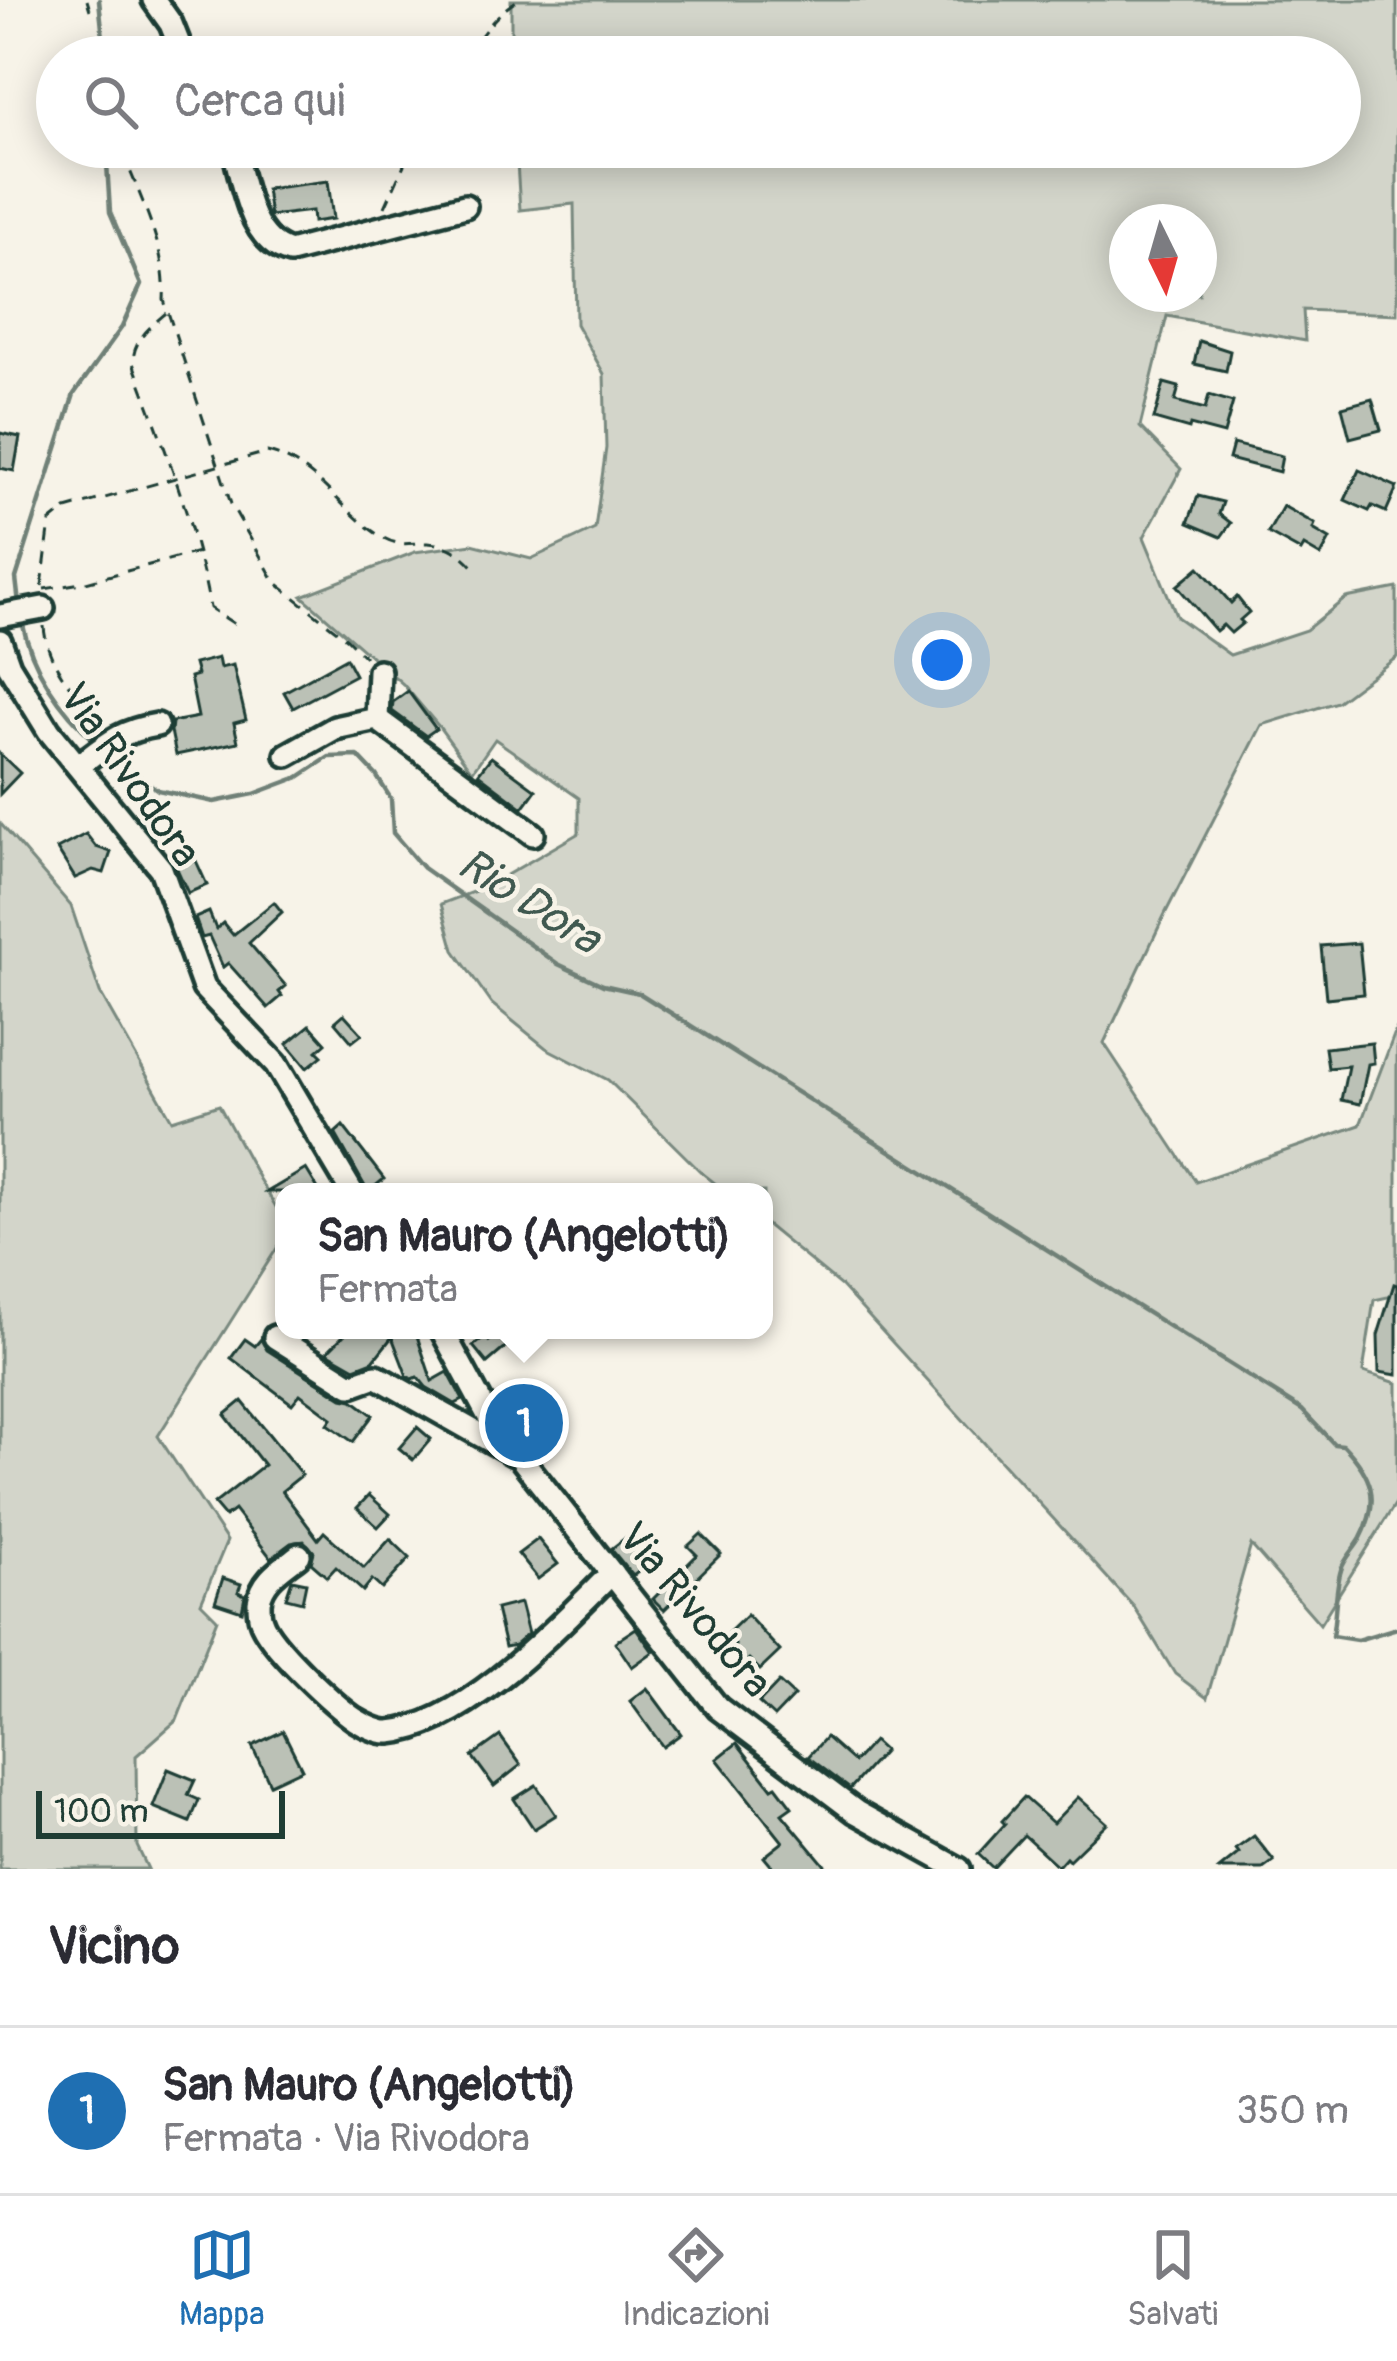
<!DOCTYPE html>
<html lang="it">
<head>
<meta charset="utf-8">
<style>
	:root { --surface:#fff; --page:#f2f2f3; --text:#2b2b33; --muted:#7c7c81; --line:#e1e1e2; --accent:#1f6fb2 }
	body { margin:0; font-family:Pangolin,sans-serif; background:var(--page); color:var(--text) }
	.compass { position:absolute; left:1109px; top:204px; width:108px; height:108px; border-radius:50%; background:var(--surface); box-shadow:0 6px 30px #0003; rotate:175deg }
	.scale { position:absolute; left:36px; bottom:30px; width:249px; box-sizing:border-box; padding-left:12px; border:6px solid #1f3d34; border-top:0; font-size:33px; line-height:42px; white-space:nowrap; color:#1f3d34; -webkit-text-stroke:9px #f7f3e8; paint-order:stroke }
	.you { position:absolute; left:942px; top:660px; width:42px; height:42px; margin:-30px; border:9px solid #fff; border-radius:50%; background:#1a73e8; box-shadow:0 0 0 18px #1a73e833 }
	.badge { display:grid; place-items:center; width:78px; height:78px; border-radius:50%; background:var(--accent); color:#fff; font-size:39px; font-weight:700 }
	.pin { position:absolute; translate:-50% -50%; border:6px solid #fff; box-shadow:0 3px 12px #0006 }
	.popup { position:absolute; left:275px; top:1183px; width:498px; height:156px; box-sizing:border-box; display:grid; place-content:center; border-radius:24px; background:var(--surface); filter:drop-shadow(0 3px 9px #0005); font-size:39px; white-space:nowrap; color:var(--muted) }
	.popup b { font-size:45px; color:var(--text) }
	.popup::after { content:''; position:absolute; left:50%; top:100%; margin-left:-24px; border:24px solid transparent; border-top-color:var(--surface) }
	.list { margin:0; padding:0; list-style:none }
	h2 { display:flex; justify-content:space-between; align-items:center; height:156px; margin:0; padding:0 48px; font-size:51px }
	h2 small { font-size:39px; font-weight:400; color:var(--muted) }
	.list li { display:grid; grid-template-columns:78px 1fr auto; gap:36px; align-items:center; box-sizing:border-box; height:168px; padding:0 48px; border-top:3px solid var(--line) }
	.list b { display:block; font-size:45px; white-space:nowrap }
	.list p { margin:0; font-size:39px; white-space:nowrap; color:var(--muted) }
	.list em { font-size:39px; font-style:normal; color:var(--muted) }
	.icon { flex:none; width:66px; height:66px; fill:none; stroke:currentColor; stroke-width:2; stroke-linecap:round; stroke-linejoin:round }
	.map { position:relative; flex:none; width:1397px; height:1869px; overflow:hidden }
	.search { position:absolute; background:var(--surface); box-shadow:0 6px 30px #0003; left:36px; right:36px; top:36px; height:132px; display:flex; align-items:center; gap:30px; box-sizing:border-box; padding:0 42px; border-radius:66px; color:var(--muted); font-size:45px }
	.sheet { height:324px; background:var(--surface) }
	nav { display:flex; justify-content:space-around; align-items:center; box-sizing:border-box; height:168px; border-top:3px solid var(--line); background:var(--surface); font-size:33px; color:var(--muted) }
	nav a { display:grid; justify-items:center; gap:6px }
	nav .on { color:var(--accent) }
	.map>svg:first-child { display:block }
</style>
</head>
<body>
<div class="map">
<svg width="1397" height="1869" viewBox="0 0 1397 1869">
	<rect width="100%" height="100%" fill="#f7f3e8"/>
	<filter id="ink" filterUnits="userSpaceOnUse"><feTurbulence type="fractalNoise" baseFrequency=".00833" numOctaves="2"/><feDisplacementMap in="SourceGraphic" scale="24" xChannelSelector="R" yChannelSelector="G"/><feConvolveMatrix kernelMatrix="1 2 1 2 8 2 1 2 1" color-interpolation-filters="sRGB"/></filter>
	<g filter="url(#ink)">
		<!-- green -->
		<g fill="#d3d5ca" stroke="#79897f" stroke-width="3" fill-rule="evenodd">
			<path d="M511,0H1397V314L1303,310L1305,341L1167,316L1140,427L1181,469L1144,537L1177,617L1230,655L1306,630L1346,598L1397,588V657L1337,702L1262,725L1164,916L1104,1043L1196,1182L1360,1125L1397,1027V1295L1374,1300L1363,1372L1397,1383V1501L1320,1624L1251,1545L1207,1698L1175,1674L1134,1607L841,1286L764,1223V1192H726L702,1173L608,1080L546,1048L492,1004L454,950L441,904L486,887L579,833V798L495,739L472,772L440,728L403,684L302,596L415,552L472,544L531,559L595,529L606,448L604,374L576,324L574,204L520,210L516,147H1340V57H511ZM1127,222H1199V294H1127Z"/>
			<polygon points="0,823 71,906 100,993 172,1120 219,1105 259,1179 284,1220 284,1237 158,1436 227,1541 201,1603 217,1619 177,1720 136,1756 137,1846 148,1869 0,1869"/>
		</g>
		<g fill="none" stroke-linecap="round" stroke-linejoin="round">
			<!-- stream -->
			<g stroke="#6f8077" stroke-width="4.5">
				<polyline points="99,0 105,57"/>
				<polyline points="19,604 16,578 74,394 122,327 141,285 110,212 106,147"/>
				<path d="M22,621C31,668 60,710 96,742"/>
				<path d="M108,754L158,790L214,802L254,794L299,777L329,757L358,756L376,775L391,799L393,833L423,868L558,964L603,985L639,993L1302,1410L1334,1444L1343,1445C1372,1475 1381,1499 1361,1538C1355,1549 1344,1559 1341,1570C1335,1589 1336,1616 1332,1636L1357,1640L1397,1628"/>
			</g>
		</g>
		<!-- building -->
		<g fill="#bbc1b6" stroke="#1f3d34" stroke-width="3">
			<polygon points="328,181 333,219 313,222 312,211 270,216 266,189"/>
			<polygon points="1199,341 1230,351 1226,371 1194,364"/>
			<polygon points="1164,383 1179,387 1175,401 1205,409 1209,395 1233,402 1224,434 1190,425 1189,429 1154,419"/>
			<polygon points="1372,399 1381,430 1350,438 1342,407"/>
			<polygon points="0,433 20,437 14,471 0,468"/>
			<polygon points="1233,444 1282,456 1279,472 1229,459"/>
			<polygon points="1359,470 1397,487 1386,512 1372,506 1369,511 1345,500"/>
			<polygon points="1198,496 1223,502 1219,514 1231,523 1221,537 1188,523"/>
			<polygon points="1283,506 1315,524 1313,529 1330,539 1321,556 1304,546 1301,551 1268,533"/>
			<polygon points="1199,567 1231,603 1237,597 1249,612 1240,620 1243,623 1231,633 1223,625 1216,631 1177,586"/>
			<polygon points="218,658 220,668 233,665 246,720 234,723 238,742 176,755 171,731 172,722 198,717 190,677 197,675 194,664"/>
			<polygon points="346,658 355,675 293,708 284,692"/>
			<polygon points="408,691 436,729 426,736 392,711 393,702"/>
			<polygon points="0,754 20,773 0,794"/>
			<polygon points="491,757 536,790 523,808 478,774"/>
			<polygon points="86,834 96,847 111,852 104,873 93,870 75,878 57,849"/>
			<polygon points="193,854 207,885 188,893 174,862"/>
			<polygon points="274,902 282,912 249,943 286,986 279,992 282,996 268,1008 228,963 223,967 209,936 202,938 195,918 209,912 216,929 223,923 233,935"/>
			<polygon points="1359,943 1364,994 1326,998 1321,946"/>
			<polygon points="344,1014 362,1034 352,1042 335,1022"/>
			<polygon points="310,1025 326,1043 317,1051 322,1056 307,1068 287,1044"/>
			<polygon points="1372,1043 1374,1063 1368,1064 1360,1104 1341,1100 1348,1066 1328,1068 1325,1048"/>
			<polygon points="343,1126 384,1179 368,1192 335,1133"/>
			<polygon points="306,1169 320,1192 267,1192"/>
			<polygon points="1394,1284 1397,1285 1397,1375 1379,1372 1378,1335"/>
			<polygon points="349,1330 415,1330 432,1381 448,1372 463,1400 455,1404 426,1387 418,1377 412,1379 407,1376 392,1337 373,1361 355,1368 327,1352"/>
			<polygon points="502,1330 526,1330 487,1363 473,1346 485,1336 489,1341"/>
			<polygon points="245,1339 255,1346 261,1339 267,1350 343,1398 353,1400 373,1415 353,1442 328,1424 332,1418 300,1394 292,1404 231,1358"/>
			<polygon points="242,1401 302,1475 282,1491 318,1539 324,1532 364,1568 390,1539 410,1558 382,1589 372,1580 363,1591 336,1567 327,1577 311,1563 314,1552 304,1541 291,1543 271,1558 234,1510 225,1517 214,1504 264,1465 225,1415"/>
			<polygon points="538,1421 554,1438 539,1453 523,1436"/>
			<polygon points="417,1427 431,1439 413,1460 399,1448"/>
			<polygon points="369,1495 390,1514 378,1527 357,1508"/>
			<polygon points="701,1534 721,1554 664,1610 653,1599 697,1555 688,1546"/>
			<polygon points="629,1535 650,1563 633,1576 611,1549"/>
			<polygon points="538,1539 558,1564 538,1579 518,1554"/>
			<polygon points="223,1578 241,1584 238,1592 245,1595 242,1611 215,1602"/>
			<polygon points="292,1580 306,1583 302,1602 286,1598"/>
			<polygon points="520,1603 528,1634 515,1645 505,1647 496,1609"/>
			<polygon points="747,1615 780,1651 760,1670 749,1659 745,1663 731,1649 735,1645 726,1635"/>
			<polygon points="636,1628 653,1652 632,1667 615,1642"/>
			<polygon points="779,1682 794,1696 774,1717 759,1703"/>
			<polygon points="647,1688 681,1734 663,1747 630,1701"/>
			<polygon points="283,1731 302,1769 270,1784 252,1746"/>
			<polygon points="500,1736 521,1765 494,1786 472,1756"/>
			<polygon points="826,1737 854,1762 873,1741 884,1751 850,1789 808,1757"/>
			<polygon points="737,1743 772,1788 776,1786 792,1807 782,1814 828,1869 774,1869 764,1857 783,1842 717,1759"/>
			<polygon points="168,1769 195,1780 188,1795 199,1800 190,1822 153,1807"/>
			<polygon points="536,1785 556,1815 534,1829 514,1799"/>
			<polygon points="1024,1797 1053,1823 1078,1797 1107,1823 1069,1860 1066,1857 1058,1866 1024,1835 993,1868 978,1854 1005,1824 1002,1821"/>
			<polygon points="1254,1836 1274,1861 1263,1869 1219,1869 1239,1853 1236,1849"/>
		</g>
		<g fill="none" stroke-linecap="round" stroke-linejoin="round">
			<!-- minor casing -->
			<g stroke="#1f3d34" stroke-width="30">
				<g id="minor">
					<polyline points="154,0 171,24 184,57"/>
					<path d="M233,147C244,183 249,241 290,252L465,206"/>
					<polyline points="0,616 43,608"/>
					<polyline points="0,641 9,666 49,731 161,869 204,988 276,1064 352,1192"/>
					<polyline points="377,719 533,834"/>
					<polyline points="287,755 335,728 377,719 379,671"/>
					<path d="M78,766C107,744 120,731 157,725"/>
					<polyline points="442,1330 490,1419 718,1708 856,1812 959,1869"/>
					<polyline points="275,1337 351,1385 376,1376 514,1454"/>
					<path d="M299,1555C283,1568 262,1579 259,1602C259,1608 259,1615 261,1620C268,1644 334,1705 356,1720C364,1725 380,1733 390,1732C466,1726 560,1624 612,1573"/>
				</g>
			</g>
			<!-- path -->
			<g stroke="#1f3d34" stroke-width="3" stroke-dasharray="12 9" stroke-linecap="butt">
				<polyline points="87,0 90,10"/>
				<path d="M466,57C480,36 496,13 518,0"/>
				<path d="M123,153C141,200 167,248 164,300L231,504L275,582L347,639L365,657"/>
				<polyline points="385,207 412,147"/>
				<path d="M166,313C150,327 133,340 133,363C163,444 195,523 210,608L236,625"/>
				<path d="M42,586L50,522L66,509L267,452C318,464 340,512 382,537C401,548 410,542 428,543C449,544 464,555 476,570"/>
				<polyline points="44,589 82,583 198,552"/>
				<path d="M44,626C46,661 71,692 98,713"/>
			</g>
			<!-- minor -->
			<use href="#minor" stroke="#f7f3e8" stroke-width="21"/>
		</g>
	</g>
	<g text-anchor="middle" stroke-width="9" stroke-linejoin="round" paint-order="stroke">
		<!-- street labels -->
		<g font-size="42" fill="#1f3d34" stroke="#f7f3e8">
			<text transform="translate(131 774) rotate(55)" y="15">Via Rivodora</text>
			<text transform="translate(696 1609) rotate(50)" y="15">Via Rivodora</text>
		</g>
		<!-- water labels -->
		<g font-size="45" font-style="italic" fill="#405950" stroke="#f7f3e8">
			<text transform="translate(530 900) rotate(32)" y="16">Rio Dora</text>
		</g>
	</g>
</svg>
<svg class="compass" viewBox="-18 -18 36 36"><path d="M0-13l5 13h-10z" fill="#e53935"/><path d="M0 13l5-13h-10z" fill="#7c7c81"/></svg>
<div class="scale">100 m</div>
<div class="you"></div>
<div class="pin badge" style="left:524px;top:1423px">1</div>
<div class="popup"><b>San Mauro (Angelotti)</b>Fermata</div>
<div class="search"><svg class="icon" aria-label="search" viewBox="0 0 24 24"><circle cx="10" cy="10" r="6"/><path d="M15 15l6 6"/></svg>Cerca qui</div>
</div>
<section class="sheet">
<h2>Vicino<small></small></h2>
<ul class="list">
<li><span class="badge">1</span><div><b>San Mauro (Angelotti)</b><p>Fermata · Via Rivodora</p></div><em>350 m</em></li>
</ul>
</section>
<nav>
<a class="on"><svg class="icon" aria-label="map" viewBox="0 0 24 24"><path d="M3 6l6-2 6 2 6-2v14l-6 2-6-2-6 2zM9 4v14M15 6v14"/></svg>Mappa</a>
<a><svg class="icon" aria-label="directions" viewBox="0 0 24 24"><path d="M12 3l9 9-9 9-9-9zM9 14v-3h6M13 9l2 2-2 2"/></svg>Indicazioni</a>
<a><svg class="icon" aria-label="saved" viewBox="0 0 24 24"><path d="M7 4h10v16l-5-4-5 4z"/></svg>Salvati</a>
</nav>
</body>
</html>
